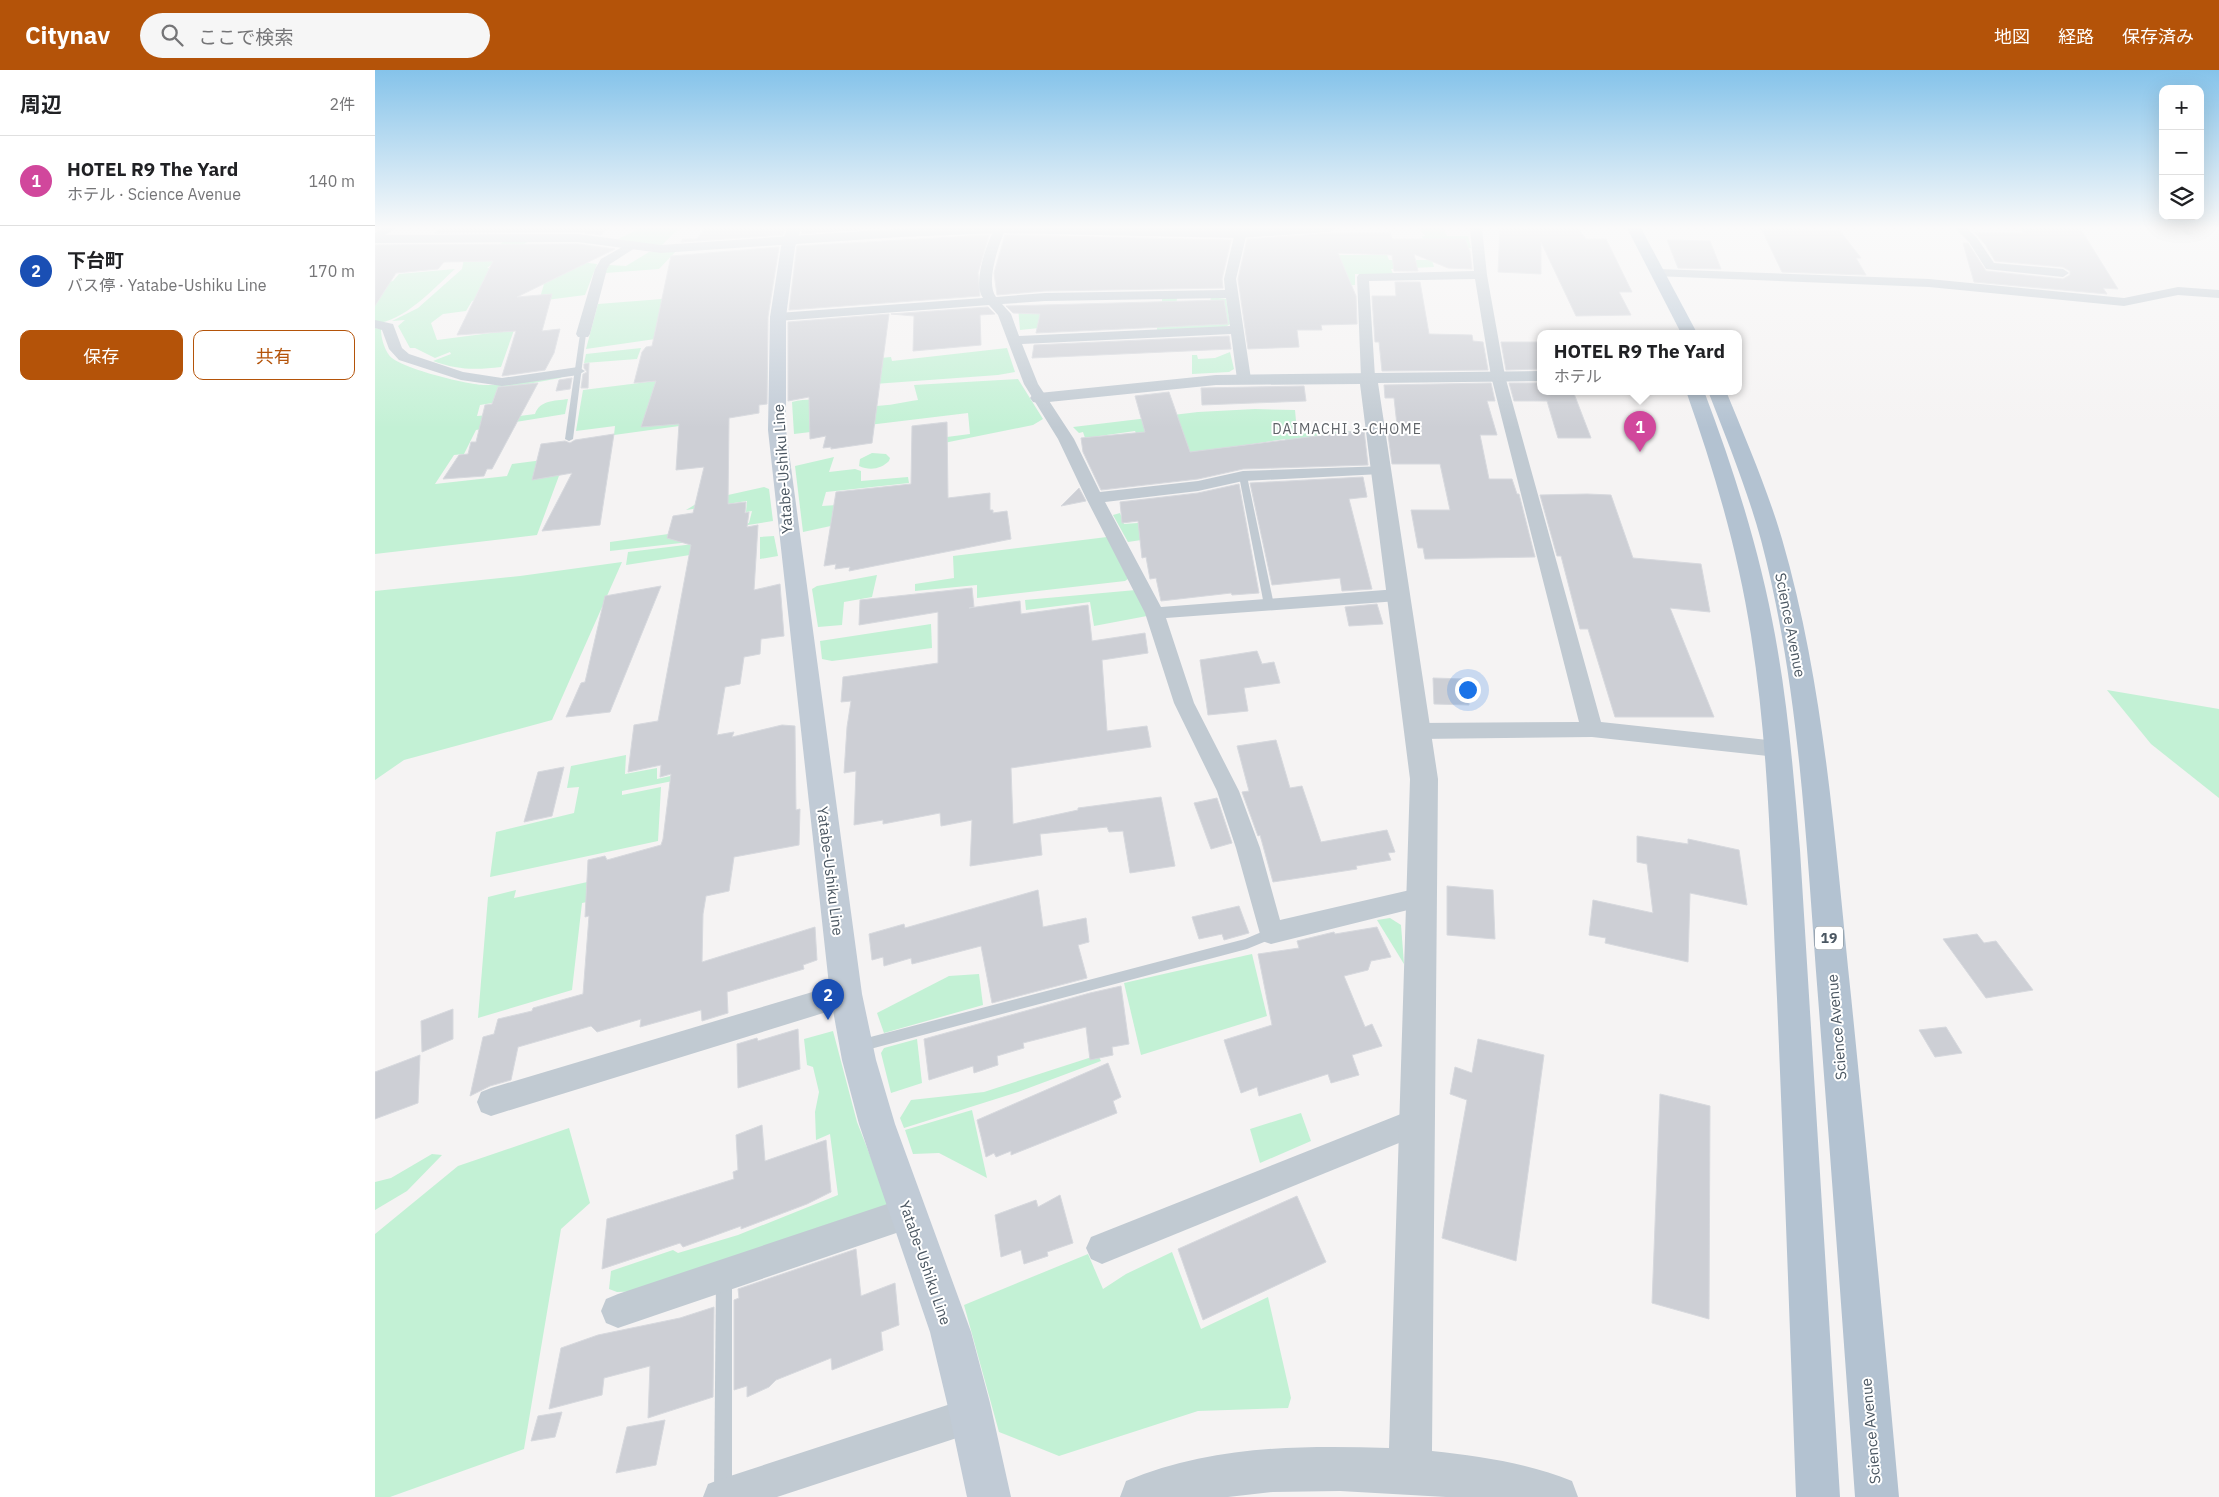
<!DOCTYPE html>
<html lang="ja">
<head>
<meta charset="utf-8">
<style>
	:root { --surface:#fff; --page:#f6f6f6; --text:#202124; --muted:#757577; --line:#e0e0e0; --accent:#b45309 }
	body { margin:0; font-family:"IBM Plex Sans","Noto Sans JP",sans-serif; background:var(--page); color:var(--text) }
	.controls { position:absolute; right:15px; top:15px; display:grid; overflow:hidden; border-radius:10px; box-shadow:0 5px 20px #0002 }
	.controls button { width:45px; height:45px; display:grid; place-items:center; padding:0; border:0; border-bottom:1px solid var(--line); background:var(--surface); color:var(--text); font:25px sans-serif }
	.you { position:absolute; left:1092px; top:619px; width:18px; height:18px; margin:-12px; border:4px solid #fff; border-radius:50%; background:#1a73e8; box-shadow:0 0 0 8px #1a73e833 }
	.badge { display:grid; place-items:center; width:32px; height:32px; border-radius:50%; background:var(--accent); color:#fff; font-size:16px; font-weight:700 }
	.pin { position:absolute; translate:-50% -41px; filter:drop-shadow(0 1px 2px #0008) }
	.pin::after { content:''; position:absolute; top:26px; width:18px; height:15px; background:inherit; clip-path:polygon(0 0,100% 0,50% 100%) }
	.popup { position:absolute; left:1162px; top:260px; width:205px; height:65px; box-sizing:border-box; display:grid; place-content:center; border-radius:10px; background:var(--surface); filter:drop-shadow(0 1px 4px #0005); font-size:16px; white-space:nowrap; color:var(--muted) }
	.popup b { font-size:19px; color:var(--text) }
	.popup::after { content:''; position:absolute; left:50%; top:100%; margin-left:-10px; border:10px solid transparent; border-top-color:var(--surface) }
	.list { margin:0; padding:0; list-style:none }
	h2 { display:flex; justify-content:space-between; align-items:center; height:65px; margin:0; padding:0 20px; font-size:21px }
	h2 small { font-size:16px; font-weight:400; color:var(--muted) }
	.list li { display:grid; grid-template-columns:32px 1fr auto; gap:15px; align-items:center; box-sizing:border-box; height:90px; padding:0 20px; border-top:1px solid var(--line) }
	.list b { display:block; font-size:19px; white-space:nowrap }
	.list p { margin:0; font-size:16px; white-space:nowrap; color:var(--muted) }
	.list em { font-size:16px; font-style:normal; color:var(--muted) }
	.actions { display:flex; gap:10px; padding:15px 20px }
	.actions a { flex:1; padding:11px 0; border:1px solid var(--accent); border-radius:10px; text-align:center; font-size:18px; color:var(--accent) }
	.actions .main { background:var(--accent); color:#fff }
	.icon { flex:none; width:28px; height:28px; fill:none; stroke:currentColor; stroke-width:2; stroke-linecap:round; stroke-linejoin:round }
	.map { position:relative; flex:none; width:1844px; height:1427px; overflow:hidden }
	header { display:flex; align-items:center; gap:30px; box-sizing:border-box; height:70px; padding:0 25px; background:var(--accent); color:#fff }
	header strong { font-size:24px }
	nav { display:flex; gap:28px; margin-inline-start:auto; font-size:18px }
	.search { width:350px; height:45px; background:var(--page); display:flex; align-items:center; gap:12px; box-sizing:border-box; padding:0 18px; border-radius:28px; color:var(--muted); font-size:19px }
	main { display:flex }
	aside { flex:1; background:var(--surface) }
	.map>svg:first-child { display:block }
</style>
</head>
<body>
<header>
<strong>Citynav</strong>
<div class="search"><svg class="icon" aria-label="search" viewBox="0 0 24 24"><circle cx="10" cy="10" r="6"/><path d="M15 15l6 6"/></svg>ここで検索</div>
<nav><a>地図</a><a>経路</a><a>保存済み</a></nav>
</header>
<main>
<aside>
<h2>周辺<small>2件</small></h2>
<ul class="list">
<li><span class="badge" style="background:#d1479c">1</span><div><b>HOTEL R9 The Yard</b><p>ホテル · Science Avenue</p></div><em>140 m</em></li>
<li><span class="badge" style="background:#1a4fb4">2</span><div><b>下台町</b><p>バス停 · Yatabe-Ushiku Line</p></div><em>170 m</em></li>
</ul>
<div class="actions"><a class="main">保存</a><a>共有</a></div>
</aside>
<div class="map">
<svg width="1844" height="1427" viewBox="0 0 1844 1427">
	<rect width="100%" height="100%" fill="#f5f3f3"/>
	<!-- green -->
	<g fill="#c3f1d5">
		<polygon points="256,158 304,158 287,175 268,174 243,169 262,160"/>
		<polygon points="1046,158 1068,158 1072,166 1093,166 1096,178 1049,178 1047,166 1051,166 1046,162"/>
		<path d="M129,171H154L146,176H141L112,198L160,197L197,191L222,194L210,225L164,231L171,207L97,231L91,241L68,244L56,253L62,270L139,260L126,297C101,300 82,300 58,291L76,284L75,282L60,288L40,278H35L23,256L30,250L17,251L43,238L87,199L91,179L122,177Z"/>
		<polygon points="274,182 300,182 284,199 230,203 234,195 251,196"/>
		<polygon points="963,185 1012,185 1014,190 1057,190 1059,197 1016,199 1018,204 980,204 980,215 865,221 864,217 898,213"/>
		<path d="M80,199C60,217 28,253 0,253V214L18,211L24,204Z"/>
		<polygon points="836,227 851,229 855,254 849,258 782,260 782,246 787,242 787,228 802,228 801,238 835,234"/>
		<polygon points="287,229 308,265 211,279 223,234"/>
		<polygon points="643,237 649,243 685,243 683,256 645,260"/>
		<path d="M0,258L6,259C6,268 9,278 14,285C23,298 91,314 108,315C136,315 165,308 192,304L185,308L127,319L123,332L105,335L102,346L115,345L107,359L101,360L89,384L79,385L60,414L132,406L137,394L191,387L162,465L0,484Z"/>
		<polygon points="266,278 262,289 209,293 211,284"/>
		<polygon points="632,278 640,302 623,305 499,314 495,289 516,287 517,291"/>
		<polygon points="855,282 859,299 854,302 817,304 817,285 822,285 823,289 840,288"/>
		<polygon points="393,297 392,313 348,350 239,365 240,356 201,361 208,320"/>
		<path d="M643,309L668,349L658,355L564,374V368L595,364L593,343L419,364L417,332C445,325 471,335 499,336C513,336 529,332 543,330L539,315Z"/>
		<path d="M193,329L190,344L110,357L130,348L160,344C165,330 179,331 193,329Z"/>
		<polygon points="880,339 920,340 922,362 989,361 990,369 911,372 910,369 764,391 749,365 761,363 760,361 710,368 708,362 704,363 698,357 823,342"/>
		<path d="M497,383L511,384L515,388L514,391C506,399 495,401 484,396L485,389Z"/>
		<polygon points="459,387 454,402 480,399 486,401 486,411 533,407 534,413 451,422 447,436 462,435 465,454 428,462 420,396"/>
		<polygon points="389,417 394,419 398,451 360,457 359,467 235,481 235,472 374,453 377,441 371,442 372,431 311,440 326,431"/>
		<polygon points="745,443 749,454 790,451 792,466 753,472 738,445"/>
		<polygon points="399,466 403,486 385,489 385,467"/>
		<polygon points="732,467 753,509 750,511 602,528 602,515 540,521 540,514 579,508 578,486"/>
		<polygon points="351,470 347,480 251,495 253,482"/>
		<polygon points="247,492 177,650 29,690 0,710 0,521 145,506"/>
		<polygon points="502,505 497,527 469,532 467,555 443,557 437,519 442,516"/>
		<polygon points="761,520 772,546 719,556 715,532 651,540 650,530"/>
		<polygon points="556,554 557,578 457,591 447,589 445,571"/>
		<polygon points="1732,620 1844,639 1844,728 1776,674"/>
		<polygon points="251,685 250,704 282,698 282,709 318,701 318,707 247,721 247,725 286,717 283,771 115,807 121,762 199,743 204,717 192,718 196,696"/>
		<polygon points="217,811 217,831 207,833 197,920 103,948 113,827 141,820 139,828"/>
		<polygon points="1015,848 1026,855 1029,894 1002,850"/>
		<polygon points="877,884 892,946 766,985 749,913"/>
		<polygon points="604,904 608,935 509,963 502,943 574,906"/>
		<polygon points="458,961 482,1052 514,1134 269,1221 242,1222 234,1219 236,1201 298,1180 303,1183 363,1165 463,1125 455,1064 441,1070 440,1042 444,1022 438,997 432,995 429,969"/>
		<polygon points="542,969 547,1013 516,1023 506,983 509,978"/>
		<polygon points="723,985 726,991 643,1022 529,1058 525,1048 536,1030 609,1022"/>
		<polygon points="597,1040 612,1108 564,1083 538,1084 530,1060"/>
		<polygon points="926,1043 936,1071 885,1093 875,1059"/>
		<polygon points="194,1058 215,1133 186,1159 149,1379 15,1427 0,1427 0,1164 83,1096"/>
		<polygon points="57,1084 67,1085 32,1121 0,1140 0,1112 16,1108"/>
		<polygon points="797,1182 826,1259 893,1227 916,1328 913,1338 823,1341 684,1386 624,1362 589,1235 713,1184 728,1219 751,1204"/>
	</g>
	<!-- building -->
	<g fill="#cdcfd5" stroke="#d7d9de">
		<polygon points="66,158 233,158 226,165 203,162 60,163"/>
		<polygon points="330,158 410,158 408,165 306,172 308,169 322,169"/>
		<polygon points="428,158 502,158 426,164"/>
		<polygon points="1125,158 1203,158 1211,169 1231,169 1257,222 1244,222 1256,245 1201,246 1166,172 1166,204 1123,202"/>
		<polygon points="1386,158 1465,161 1486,188 1481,188 1491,205 1407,202"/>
		<polygon points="1644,158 1705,158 1743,219 1728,218 1732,224 1599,212 1588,173 1593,173 1611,201 1688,209 1695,205 1695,201 1688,197 1620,191 1610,174 1599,162 1649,163"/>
		<polygon points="1015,162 1017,169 1090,169 1095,182 1097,199 1073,198 1039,184 1043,201 1019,201 1017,185 963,183 981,226 982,254 946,255 947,260 922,260 924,277 873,279 863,209 872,169 957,163"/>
		<polygon points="614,165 603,203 605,226 414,240 422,176"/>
		<polygon points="630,165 856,170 847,209 848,218 670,221 622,225 619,203"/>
		<polygon points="1292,170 1335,171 1346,199 1303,198"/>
		<polygon points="203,174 240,179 142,227 177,224 167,261 185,259 179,283 170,300 127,306 141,261 82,265 118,191 69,192 63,199 21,203 0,236 0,175"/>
		<polygon points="404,177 393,247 392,334 384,335 384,343 354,348 353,434 371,432 370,443 374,442 372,457 383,455 379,520 405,514 409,566 386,569 385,584 369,587 365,614 350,617 342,665 359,662 357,667 407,655 420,656 421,740 425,739 424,775 359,787 354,821 331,826 328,844 327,892 440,857 442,890 428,895 429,899 352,922 353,943 327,951 326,940 265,957 266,949 222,962 216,956 143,977 136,1010 115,1016 95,1026 108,967 119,964 123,949 157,941 158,938 208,924 214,846 210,847 213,790 230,786 232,790 286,775 288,769 296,704 285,707 286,695 253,702 259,655 283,651 316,475 292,468 298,446 318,443 329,397 301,400 304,354 266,357 281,311 259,313 267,282 271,277 277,276 296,186"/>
		<polygon points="1020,212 1045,212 1054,264 1097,265 1098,271 1108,272 1113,300 1007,301 1004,272 1000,272 997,226 1021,226"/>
		<polygon points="849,230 853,254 661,263 665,244 638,243 631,236"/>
		<polygon points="613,237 620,244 605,245 606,275 538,281 539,246 516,244"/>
		<polygon points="514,244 497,373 456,379 456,377 448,378 451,366 435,369 434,327 413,331 413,252"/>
		<polygon points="854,266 856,279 657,288 659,275"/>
		<polygon points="1126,272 1166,272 1166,299 1131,300"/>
		<polygon points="214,293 213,318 206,318 208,304 212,302 209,298 209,294"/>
		<polygon points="197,308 195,319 181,321 184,310"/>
		<polygon points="163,313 117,399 112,399 109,406 68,409 84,385 93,384 96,372 101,372 110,335 117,334 123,317"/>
		<polygon points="1116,313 1120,331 1112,331 1122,365 1105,365 1114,409 1137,409 1142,424 1144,424 1160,487 1050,489 1048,478 1043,478 1036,440 1075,440 1065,394 1017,394 1012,357 1022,355 1019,328 1010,328 1009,315"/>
		<polygon points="1134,313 1166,313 1166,321 1198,321 1216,368 1183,368 1172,331 1139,331"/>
		<polygon points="929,316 931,331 827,335 826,318"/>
		<polygon points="794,322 815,382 989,360 993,395 868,399 823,409 726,420 708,382 706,368 770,362 760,326"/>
		<polygon points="572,352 573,428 615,423 615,440 618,440 618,443 632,441 636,469 474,501 475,497 460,499 461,494 449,496 461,422 536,414 537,356"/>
		<polygon points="239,364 225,455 167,461 197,403 157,410 166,374 190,371 195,373 200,370"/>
		<polygon points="988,407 992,427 974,429 997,519 967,521 965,508 897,515 875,413"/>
		<polygon points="864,414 884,523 857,525 856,523 786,531 781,508 775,509 771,487 767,488 763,451 747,453 745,432 823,423"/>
		<polygon points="704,418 711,431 686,436"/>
		<polygon points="1212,424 1236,425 1258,488 1326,494 1335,542 1295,538 1339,647 1240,647 1213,559 1205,559 1186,486 1182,486 1165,425"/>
		<polygon points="286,516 235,642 191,647 206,613 210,612 230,526"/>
		<polygon points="597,518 599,537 594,538 645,531 646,544 713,535 717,571 770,563 773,583 727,590 732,661 772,656 776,677 636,698 638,754 703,740 703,738 786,727 800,796 755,803 748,761 734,762 732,757 665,764 667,785 595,796 597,750 566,756 565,743 508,754 508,750 479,755 481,701 469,703 472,657 476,631 466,632 468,607 563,593 563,542 484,555 485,530"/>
		<polygon points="1002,534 1008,554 974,556 970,537"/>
		<polygon points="882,581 887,594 899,592 905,613 869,618 873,641 833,645 825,590"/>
		<polygon points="1058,608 1091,609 1094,635 1059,634"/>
		<polygon points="901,670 915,718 927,716 946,772 1012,760 1020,782 1013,783 1016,790 981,796 982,799 898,812 885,765 883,766 867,722 874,721 862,676"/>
		<polygon points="189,697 177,746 149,752 163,702"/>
		<polygon points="842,728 857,773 836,779 819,733"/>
		<polygon points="1262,766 1313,774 1313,769 1364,780 1372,835 1315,823 1313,892 1230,873 1231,868 1214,865 1218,830 1278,843 1272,794 1262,792"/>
		<polygon points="1072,816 1118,820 1120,869 1072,865"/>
		<polygon points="663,820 668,857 711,848 714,872 703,875 712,908 617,933 606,876 537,894 536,888 509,896 508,887 497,890 494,864 529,854 530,858"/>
		<polygon points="864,836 874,863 849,870 847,864 824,869 817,847"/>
		<polygon points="1002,857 1016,887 996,891 993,900 969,906 990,957 997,954 1007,976 977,985 984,1005 956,1013 953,1004 884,1026 882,1017 866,1023 849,970 897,955 883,884 924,878 922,871 959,862 960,864"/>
		<polygon points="1602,864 1609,873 1621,871 1658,920 1611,928 1568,869"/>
		<polygon points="746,916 754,974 737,977 738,985 715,990 711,957 648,973 649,978 622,986 623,995 599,1003 598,996 554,1010 549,969 715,923"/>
		<polygon points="78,939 78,969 47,982 46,951"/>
		<polygon points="1571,957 1587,983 1560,987 1544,960"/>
		<polygon points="423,959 425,999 363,1018 362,974 382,968 383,971"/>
		<polygon points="1103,969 1169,985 1141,1191 1067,1168 1092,1030 1075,1024 1080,997 1097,1003"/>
		<polygon points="45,985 43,1033 0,1049 0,1002"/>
		<polygon points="733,993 746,1027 738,1031 742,1043 636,1085 636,1081 621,1087 619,1083 611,1087 602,1050"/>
		<polygon points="1285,1024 1335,1036 1334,1249 1277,1233"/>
		<polygon points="387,1055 390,1091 451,1070 456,1122 432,1134 366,1159 366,1156 308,1177 305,1173 227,1199 232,1149 359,1109 358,1102 363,1100 361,1065"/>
		<polygon points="685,1125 698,1173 672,1182 673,1186 649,1194 646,1180 626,1187 620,1145 661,1130 663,1137"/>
		<polygon points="922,1126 951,1192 828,1250 803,1179"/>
		<polygon points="481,1179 486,1226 520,1213 524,1255 506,1262 508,1280 457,1300 456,1288 401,1310 394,1317 372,1327 372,1316 359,1320 359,1230 364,1228 363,1219"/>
		<polygon points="339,1237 338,1327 273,1348 275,1296 229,1308 227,1325 174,1339 186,1278 223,1265 305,1248"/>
		<polygon points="187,1342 180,1367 156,1371 163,1346"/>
		<polygon points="290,1350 281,1395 241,1403 252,1357"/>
	</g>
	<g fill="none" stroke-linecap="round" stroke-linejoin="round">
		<!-- service -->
		<g fill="#c1cad2" fill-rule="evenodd">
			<polygon points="1803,158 1810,158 1818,164 1813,165"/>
			<polygon points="208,262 211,264 198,369 194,371 190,369 205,264"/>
			<polygon points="865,404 872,406 899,535 894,538 889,535 864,406"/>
			<polygon points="896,858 901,859 902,863 901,867 872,879 484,982 479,980 477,976 479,972 484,970 870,869"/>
			<polygon points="349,1200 355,1202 357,1208 357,1422 355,1427 341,1427 339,1422 341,1208 343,1202"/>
		</g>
		<!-- minor -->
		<g fill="#c1cad2" fill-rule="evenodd">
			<polygon points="8,158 22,158 0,171 0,163"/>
			<path d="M620,158H631C624,173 610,213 621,227L670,223L850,220L849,209L861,158H873L861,209L876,309L874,312H864L862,309L856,264L647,274L663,314L699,369L725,422L823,411L868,401L1012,396L1014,399L1012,402L1006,404L868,411L823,421L730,432L786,537L1023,519L1030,521L1032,525L1030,529L1023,531L791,548L819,633L864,721L885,778L905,850L1048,817L1057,820L1060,827L1057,834L896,874L887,871L861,778L842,721L799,633L770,543L711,428L683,369L649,314L623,245L614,235L403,251L396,247L403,243L608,228C597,213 612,173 620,158ZM851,228L855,256L644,266L636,244L627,234L670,231Z"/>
			<polygon points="1095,158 1107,158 1112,205 1130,306 1226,652 1402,671 1410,673 1413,679 1410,685 1402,687 1217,667 1043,669 1035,666 1032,661 1035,656 1043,653 1204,652 1116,306 1100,209 994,211 1000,307 993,311 986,307 982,207 984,204 1099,201"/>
			<polygon points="1580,158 1592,158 1602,168 1619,193 1688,199 1694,203 1688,207 1611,199 1594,172"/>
			<polygon points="256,172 262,176 260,178 235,194 232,199 215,264 213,267 203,267 201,264 220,199 226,189"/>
			<polygon points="1283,199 1554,209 1749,228 1803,217 1844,220 1844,228 1803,225 1749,236 1554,217 1279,206 1277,203 1279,200"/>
			<polygon points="0,250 18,254 27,278 34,284 88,302 127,308 203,297 210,301 203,305 127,316 86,310 24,290 14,279 7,260 0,258"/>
			<polygon points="471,912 480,916 484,924 480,932 471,936 116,1046 106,1042 102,1032 106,1022 116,1018"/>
			<polygon points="1041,1038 1051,1042 1056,1052 1051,1062 727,1194 716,1189 711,1178 716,1167"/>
			<polygon points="533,1127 544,1132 549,1143 544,1154 533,1159 243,1258 231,1253 226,1241 231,1229 243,1224"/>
			<polygon points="597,1327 609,1333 615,1345 609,1357 597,1363 402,1427 328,1427 333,1414 346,1409"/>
		</g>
		<!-- tertiary -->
		<g fill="#c1cad2" fill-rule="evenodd">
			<polygon points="535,158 962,158 955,162 865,168 625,163 525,167 286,183 203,172 0,173 0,165 203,164 286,175"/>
			<path d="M1166,301V311L1003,313L1063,709L1057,1381C1104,1386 1153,1393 1197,1411L1203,1427H1071L965,1421L898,1422L853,1427H745L751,1411C835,1376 924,1375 1014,1378L1035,709L985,314L841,315L664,333L658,332L655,328L658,324L664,323L841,305Z"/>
		</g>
		<!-- secondary -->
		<polygon fill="#c1cbd6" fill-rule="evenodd" points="412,158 426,158 420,177 411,247 411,360 487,924 501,990 520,1054 596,1262 615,1333 636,1427 592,1427 572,1333 555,1262 484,1054 467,990 455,924 393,360 395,247 406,177"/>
		<!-- primary -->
		<g fill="#b3c2d1" fill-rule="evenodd">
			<polygon points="1252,158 1266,158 1322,263 1306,263"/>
			<path d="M1311,321H1329C1359,400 1385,482 1400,565C1413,636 1419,708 1425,780L1465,1427H1421C1415,1261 1409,1094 1402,928C1396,807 1395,685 1376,565C1363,481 1339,400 1311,321Z"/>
			<path d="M1333,321H1351C1371,370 1392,418 1407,469C1450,617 1460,774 1476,926C1493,1093 1509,1260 1524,1427H1480C1468,1260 1456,1094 1443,927C1431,774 1425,618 1386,470C1372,419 1352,370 1333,321Z"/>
		</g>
	</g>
	<!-- sky -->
	<linearGradient id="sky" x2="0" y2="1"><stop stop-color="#85c3ea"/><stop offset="0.44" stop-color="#fafafa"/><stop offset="1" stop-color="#fafafa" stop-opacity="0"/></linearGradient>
	<rect width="1844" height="358" fill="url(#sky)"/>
	<g text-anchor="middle" stroke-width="4" stroke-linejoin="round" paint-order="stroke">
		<!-- far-neighbourhood labels -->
		<g font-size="14" letter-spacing="1" fill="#5f6368" stroke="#fff">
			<text x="972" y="364">DAIMACHI 3-CHOME</text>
		</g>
		<!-- shield labels -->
		<rect fill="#fff" stroke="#808990" stroke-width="1" x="1440" y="856.5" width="28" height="23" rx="4"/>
		<g font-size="14" font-weight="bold" fill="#4a5661">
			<text x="1454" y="873">19</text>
		</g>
		<!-- street labels -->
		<g font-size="15" fill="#4a5661" stroke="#fff">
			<text transform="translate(408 399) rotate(-94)" y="5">Yatabe-Ushiku Line</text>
			<text transform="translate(1415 555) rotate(79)" y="5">Science Avenue</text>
			<text transform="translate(455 801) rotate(83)" y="5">Yatabe-Ushiku Line</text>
			<text transform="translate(1462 957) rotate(-95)" y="5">Science Avenue</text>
			<text transform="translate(550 1193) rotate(71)" y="5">Yatabe-Ushiku Line</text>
			<text transform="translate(1496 1361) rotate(-95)" y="5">Science Avenue</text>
		</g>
	</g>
</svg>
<div class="controls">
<button>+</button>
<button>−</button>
<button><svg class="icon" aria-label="layers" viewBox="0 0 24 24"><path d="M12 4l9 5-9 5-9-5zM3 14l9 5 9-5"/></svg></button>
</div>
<div class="you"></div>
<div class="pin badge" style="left:1265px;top:382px;background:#d1479c">1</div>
<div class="popup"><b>HOTEL R9 The Yard</b>ホテル</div>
<div class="pin badge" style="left:453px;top:950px;background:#1a4fb4">2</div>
</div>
</main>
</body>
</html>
